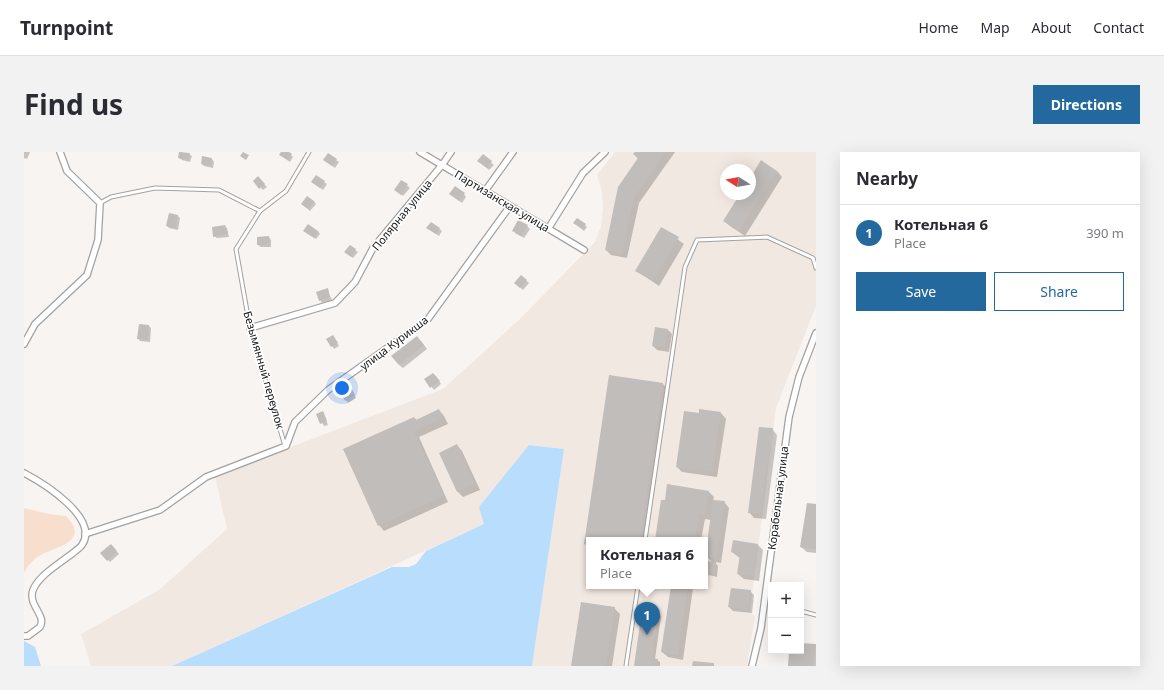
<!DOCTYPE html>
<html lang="en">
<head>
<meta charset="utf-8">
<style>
	:root { --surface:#fff; --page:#f2f2f3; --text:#2b2b33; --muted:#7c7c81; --line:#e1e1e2; --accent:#23699d }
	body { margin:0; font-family:"Noto Sans",sans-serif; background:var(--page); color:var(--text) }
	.controls { position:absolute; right:12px; bottom:12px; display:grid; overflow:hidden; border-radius:0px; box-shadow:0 4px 16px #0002 }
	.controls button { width:36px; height:36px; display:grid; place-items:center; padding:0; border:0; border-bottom:1px solid var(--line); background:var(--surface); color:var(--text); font:20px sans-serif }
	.compass { position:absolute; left:696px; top:12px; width:36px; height:36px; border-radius:50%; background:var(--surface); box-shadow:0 4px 16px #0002; rotate:281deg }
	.you { position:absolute; left:318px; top:236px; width:14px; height:14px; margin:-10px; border:3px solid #fff; border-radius:50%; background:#1a73e8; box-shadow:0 0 0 6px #1a73e833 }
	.badge { display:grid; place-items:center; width:26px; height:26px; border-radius:50%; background:var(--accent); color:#fff; font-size:13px; font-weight:700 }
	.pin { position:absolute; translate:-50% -33px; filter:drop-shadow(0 1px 2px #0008) }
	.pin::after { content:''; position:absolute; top:21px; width:14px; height:12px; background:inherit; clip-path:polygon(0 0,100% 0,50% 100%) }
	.popup { position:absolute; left:562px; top:385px; width:122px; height:52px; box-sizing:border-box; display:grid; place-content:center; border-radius:0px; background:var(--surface); filter:drop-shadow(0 1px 3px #0005); font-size:13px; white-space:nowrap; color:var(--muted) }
	.popup b { font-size:15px; color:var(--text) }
	.popup::after { content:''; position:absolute; left:50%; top:100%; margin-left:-8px; border:8px solid transparent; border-top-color:var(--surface) }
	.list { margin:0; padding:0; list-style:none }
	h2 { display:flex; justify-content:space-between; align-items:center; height:52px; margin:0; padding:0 16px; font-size:17px }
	h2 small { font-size:13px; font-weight:400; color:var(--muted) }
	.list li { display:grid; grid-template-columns:26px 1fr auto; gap:12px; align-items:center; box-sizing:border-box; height:56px; padding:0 16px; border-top:1px solid var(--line) }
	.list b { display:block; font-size:15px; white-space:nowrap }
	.list p { margin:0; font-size:13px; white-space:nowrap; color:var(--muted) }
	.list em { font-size:13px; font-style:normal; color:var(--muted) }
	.actions { display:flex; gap:8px; padding:12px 16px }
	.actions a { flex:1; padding:9px 0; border:1px solid var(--accent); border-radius:0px; text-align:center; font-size:14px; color:var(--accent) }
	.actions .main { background:var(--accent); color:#fff }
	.map { position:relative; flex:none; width:792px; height:514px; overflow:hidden; border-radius:0px }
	header { display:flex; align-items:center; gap:24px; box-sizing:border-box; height:56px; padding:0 20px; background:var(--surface); border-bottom:1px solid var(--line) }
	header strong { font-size:19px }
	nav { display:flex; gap:22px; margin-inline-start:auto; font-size:14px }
	.intro { display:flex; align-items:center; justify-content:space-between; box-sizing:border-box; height:96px; padding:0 24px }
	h1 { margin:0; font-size:28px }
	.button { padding:10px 18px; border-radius:0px; background:var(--accent); color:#fff; font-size:14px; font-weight:700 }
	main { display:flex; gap:24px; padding:0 24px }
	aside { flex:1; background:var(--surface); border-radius:0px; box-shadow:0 4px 16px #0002 }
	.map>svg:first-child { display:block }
</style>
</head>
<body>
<header>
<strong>Turnpoint</strong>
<nav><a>Home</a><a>Map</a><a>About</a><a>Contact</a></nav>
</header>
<div class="intro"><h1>Find us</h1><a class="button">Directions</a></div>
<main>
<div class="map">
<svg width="792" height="514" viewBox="0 0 792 514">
	<rect width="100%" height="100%" fill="#f8f4f2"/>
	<!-- built -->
	<path fill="#f1e8e1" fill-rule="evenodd" d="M591,0H792V154L752,256L726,459L731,465L723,514H508L540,297L505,293L460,372L148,514H67L57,482L135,438L203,377L191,324L419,237L498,165L571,90L577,74L579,56L578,39L573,23ZM702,18H726V42H702ZM565,388H681V434H565Z"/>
	<!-- green -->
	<path fill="#f8decd" d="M0,356L25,362L42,364C68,391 29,395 15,404C9,408 3,414 0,421Z"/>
	<!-- water -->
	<g fill="#b9ddfc">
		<polygon points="505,293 540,297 508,514 148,514 368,415 385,415 392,412 402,399 460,372 455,355"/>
		<polygon points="0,489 11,495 17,514 0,514"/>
	</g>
	<!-- shadow -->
	<g fill="#0003">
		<polygon points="0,0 6,0 3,7 0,6"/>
		<polygon points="156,0 165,2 168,4 166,10 158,8 155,6"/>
		<polygon points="258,0 263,0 269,5 266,10 256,3"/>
		<polygon points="612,0 651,0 615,51 603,106 587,103 582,98 614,7 610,2"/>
		<polygon points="459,3 470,13 465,18 457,11"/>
		<polygon points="188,7 190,10 189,16 180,14 178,12"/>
		<polygon points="312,8 315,10 311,16 303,10"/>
		<polygon points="753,19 758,25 721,84 706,74 700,69 717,42 726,42 726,28"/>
		<polygon points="234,26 243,35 239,38 230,29"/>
		<polygon points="378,29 386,36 379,44 374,40"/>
		<polygon points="300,30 303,32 299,38 291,32"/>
		<polygon points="440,42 442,45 438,51 429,44"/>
		<polygon points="290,49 292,52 286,59 278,52"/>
		<polygon points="154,64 156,66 154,78 145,76 143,74"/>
		<polygon points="407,71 418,79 415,84 406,78"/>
		<polygon points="551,71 561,73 563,75 560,79"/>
		<polygon points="201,74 203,76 205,85 193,86 190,84"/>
		<polygon points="503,74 506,77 500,86 491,81"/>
		<polygon points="638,76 660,92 635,134 613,119"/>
		<polygon points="294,79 296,82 292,87 283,81"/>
		<polygon points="245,85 247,88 247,95 237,95 234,93"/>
		<polygon points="331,98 334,100 329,106 324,102"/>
		<polygon points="497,124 505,131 499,138 491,131"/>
		<polygon points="303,138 308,148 298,151 296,148"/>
		<polygon points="125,174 127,176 126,190 116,189 114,186"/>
		<polygon points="644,178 648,182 645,200 633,198 629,194"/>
		<polygon points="309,184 315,194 310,197 308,194"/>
		<polygon points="397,189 403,197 379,216 375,213"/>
		<polygon points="412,224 417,232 410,238 402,227"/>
		<polygon points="639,232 644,237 622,388 565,388 565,396 561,392"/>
		<polygon points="328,238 332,246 324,251 322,248"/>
		<polygon points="415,258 420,264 424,272 395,285 424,350 360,379 355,373 390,266 393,268"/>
		<polygon points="299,260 304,273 300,274 294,263"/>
		<polygon points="697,261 702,267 693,325 658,320 653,315 676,262"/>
		<polygon points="748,277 753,283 742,367 730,366 725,360"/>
		<polygon points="433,293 438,299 456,338 439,345 434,340 416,301"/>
		<polygon points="685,340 690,345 689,349 700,350 705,356 697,411 691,410 694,414 693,425 681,422 681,410 689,411 681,403 687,368 681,367 677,388 632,388"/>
		<polygon points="792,353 792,401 783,400 777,395"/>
		<polygon points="87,393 95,402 86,410 78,401"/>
		<polygon points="734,393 739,398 735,429 720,427 714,422 716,406 708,400"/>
		<polygon points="648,434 667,434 669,436 659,508 644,505 638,500"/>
		<polygon points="726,439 730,443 728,461 709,459 705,455"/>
		<polygon points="590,456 596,462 588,514 548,514"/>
		<polygon points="634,462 637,464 631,507 636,510 636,514 611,514"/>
		<polygon points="777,492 792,493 792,514 765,514 767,499 777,499"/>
	</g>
	<!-- building -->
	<g fill="#c1bdbb">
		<polygon points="155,0 166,1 164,8 154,6"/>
		<polygon points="219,0 225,3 222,8 216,4"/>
		<polygon points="257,0 265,0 268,2 264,8 255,3"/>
		<polygon points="611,0 642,0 610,46 598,102 581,98 594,35 614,6 609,2"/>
		<polygon points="304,1 313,7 308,14 299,8"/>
		<polygon points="459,2 468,9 463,16 453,9"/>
		<polygon points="178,4 188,6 187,14 177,12"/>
		<polygon points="737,8 753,19 715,79 699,69 716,42 726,42 726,26"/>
		<polygon points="292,23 301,29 296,36 287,30"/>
		<polygon points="234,24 241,32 235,37 229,29"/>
		<polygon points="377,28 384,32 377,43 370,38"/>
		<polygon points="431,34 441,41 435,49 425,42"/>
		<polygon points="283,44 290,49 284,57 277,52"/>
		<polygon points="145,61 154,63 152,76 142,74"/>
		<polygon points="553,66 562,72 558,77 549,71"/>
		<polygon points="494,68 504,73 497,84 488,79"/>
		<polygon points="407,70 416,76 412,82 402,76"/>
		<polygon points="284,72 294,79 290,86 279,79"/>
		<polygon points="201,73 203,82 189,85 188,75"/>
		<polygon points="637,75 655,85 629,129 611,119"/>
		<polygon points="245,84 245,93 233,93 233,85"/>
		<polygon points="326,93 332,97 327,105 320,100"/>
		<polygon points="497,123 503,128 496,136 490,131"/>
		<polygon points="304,136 306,145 295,149 292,140"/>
		<polygon points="115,172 125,173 124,188 113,187"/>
		<polygon points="631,175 644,177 641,196 628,194"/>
		<polygon points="309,183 314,191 307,195 302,187"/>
		<polygon points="393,184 400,193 375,213 367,204"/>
		<polygon points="409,221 416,229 406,236 400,227"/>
		<polygon points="585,223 639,231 616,388 565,388 565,393 560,392"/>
		<polygon points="326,234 331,243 321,249 316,239"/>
		<polygon points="415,257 419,266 390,279 420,344 354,374 319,297 390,265 392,268"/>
		<polygon points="675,257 697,260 688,320 652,315 660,259 675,261"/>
		<polygon points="299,259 303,269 296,272 292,262"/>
		<polygon points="735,275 749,276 737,362 724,361"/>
		<polygon points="433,292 451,332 433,340 415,301"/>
		<polygon points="643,332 685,339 681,363 675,362 671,388 631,388 637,348 641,348"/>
		<polygon points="689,348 701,349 692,406 681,405"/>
		<polygon points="783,351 792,352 792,397 776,395"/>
		<polygon points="709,388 734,392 730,424 713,422 716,402 707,400"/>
		<polygon points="87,392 93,399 83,409 76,401"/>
		<polygon points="681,409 692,410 691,423 681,421"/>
		<polygon points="647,434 664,434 654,503 637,500"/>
		<polygon points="707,436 727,438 724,458 704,455"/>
		<polygon points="557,450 591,455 582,514 547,514"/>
		<polygon points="618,458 635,461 628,506 634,507 633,514 610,514"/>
		<polygon points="777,491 792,492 789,514 764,514 765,499 777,499"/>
		<polygon points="669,509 690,511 690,514 668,514"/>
	</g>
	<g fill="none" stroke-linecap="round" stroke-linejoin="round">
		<!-- lane casing -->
		<g stroke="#a4a19f" stroke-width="5">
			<g id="lane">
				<polyline points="76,51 87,45 131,36 195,38 236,59"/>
				<polyline points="261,294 226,176 212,97 236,59 262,39 285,0"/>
				<polyline points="621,388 661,115 673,88 743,85 789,106 792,116"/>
				<polyline points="777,459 792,463"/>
				<polyline points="602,514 614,434"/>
			</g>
		</g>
		<!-- street casing -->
		<g stroke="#a4a19f" stroke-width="8">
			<g id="street">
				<polyline points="396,0 560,98"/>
				<polyline points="461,39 489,0"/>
				<polyline points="524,77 559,21 581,0"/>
				<polyline points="226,176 311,151 331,130 349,96 418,13 427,0"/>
				<polyline points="0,192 11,172 63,123 74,88 76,51 43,19 36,0"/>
				<path d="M0,321C19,331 76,366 58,393C56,396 51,399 49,401C36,411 15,423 9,438C5,449 14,457 17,466C18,469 17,473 16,475L4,484H0"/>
				<polyline points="61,382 136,358 182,325 262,294 271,270 304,238 404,167 486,54"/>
				<polyline points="728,514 737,476 765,265 775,225 792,181"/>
			</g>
		</g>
		<!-- lane -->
		<use href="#lane" stroke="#fff" stroke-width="3"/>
		<!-- street -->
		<use href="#street" stroke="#fff" stroke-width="5.5"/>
	</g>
	<g text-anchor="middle" stroke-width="3.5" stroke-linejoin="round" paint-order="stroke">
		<!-- street labels -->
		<g font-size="11" fill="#141312" stroke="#fff">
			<text transform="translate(478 49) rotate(31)" y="4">Партизанская улица</text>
			<text transform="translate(378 63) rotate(-51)" y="4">Полярная улица</text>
			<text transform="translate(370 191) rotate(-37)" y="4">улица Курикша</text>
			<text transform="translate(240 218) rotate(74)" y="4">Безымянный переулок</text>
			<text transform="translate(754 346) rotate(-83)" y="4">Корабельная улица</text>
		</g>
	</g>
</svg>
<div class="controls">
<button>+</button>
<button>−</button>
</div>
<svg class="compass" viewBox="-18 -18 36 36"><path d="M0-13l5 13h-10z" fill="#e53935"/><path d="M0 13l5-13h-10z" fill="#7c7c81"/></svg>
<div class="you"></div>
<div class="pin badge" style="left:623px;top:483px">1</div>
<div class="popup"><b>Котельная 6</b>Place</div>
</div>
<aside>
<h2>Nearby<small></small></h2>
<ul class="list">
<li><span class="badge">1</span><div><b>Котельная 6</b><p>Place</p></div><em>390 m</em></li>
</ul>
<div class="actions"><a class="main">Save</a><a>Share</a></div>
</aside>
</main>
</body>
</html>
